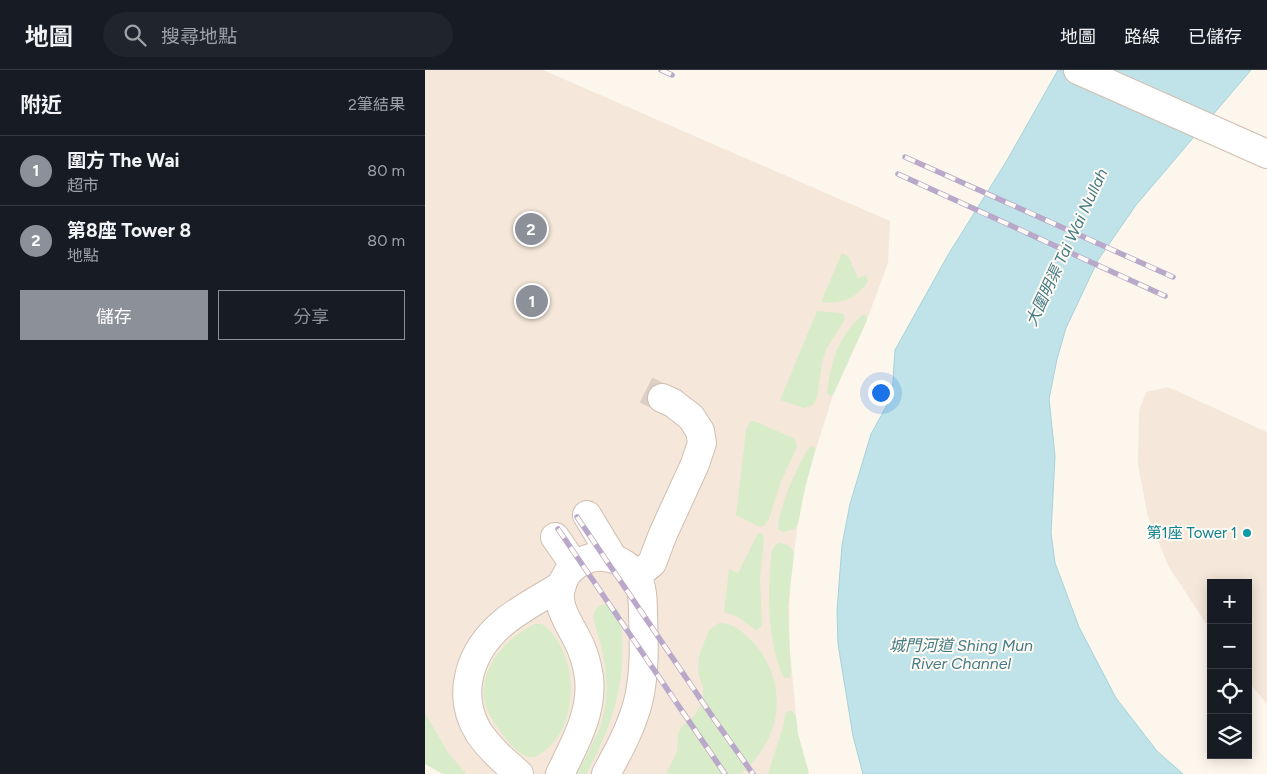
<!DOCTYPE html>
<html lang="zh-TW">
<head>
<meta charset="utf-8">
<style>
	:root { --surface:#171b24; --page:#20242c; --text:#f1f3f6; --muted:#9ea1a6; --line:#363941; --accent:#8c9099 }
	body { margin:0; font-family:Figtree,"Noto Sans TC",sans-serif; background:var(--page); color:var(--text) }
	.controls { position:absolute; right:15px; bottom:15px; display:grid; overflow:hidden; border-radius:0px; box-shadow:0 2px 12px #0003 }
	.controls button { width:45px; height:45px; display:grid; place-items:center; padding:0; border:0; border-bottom:1px solid var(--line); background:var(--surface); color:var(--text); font:25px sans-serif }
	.you { position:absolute; left:455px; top:322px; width:18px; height:18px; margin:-12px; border:4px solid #fff; border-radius:50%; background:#1a73e8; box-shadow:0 0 0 8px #1a73e833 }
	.badge { display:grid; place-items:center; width:32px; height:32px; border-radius:50%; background:var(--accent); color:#fff; font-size:16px; font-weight:700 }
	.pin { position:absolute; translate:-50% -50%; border:2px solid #fff; box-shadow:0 1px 5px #0006 }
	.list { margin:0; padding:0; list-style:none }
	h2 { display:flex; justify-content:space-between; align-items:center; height:65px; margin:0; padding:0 20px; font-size:21px }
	h2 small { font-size:16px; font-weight:400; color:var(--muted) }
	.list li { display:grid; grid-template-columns:32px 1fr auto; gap:15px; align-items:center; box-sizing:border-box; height:70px; padding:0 20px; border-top:1px solid var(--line) }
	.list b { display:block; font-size:19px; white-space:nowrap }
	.list p { margin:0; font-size:16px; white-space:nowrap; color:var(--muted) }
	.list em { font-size:16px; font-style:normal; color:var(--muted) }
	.actions { display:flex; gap:10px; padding:15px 20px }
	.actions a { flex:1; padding:11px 0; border:1px solid var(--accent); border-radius:0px; text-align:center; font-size:18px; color:var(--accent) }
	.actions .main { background:var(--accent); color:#fff }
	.icon { flex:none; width:28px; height:28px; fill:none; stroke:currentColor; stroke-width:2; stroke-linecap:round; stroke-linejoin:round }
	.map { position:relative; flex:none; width:842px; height:704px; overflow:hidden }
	header { display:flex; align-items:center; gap:30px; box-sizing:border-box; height:70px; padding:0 25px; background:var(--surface); border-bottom:1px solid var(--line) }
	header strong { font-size:24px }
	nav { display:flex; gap:28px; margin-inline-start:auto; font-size:18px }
	.search { width:350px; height:45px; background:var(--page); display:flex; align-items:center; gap:12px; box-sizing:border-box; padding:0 18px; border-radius:28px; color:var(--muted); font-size:19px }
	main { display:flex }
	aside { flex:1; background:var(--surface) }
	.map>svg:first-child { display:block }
</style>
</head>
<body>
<header>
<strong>地圖</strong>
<div class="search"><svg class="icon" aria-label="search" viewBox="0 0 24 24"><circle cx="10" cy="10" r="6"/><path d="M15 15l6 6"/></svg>搜尋地點</div>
<nav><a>地圖</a><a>路線</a><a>已儲存</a></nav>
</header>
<main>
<aside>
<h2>附近<small>2筆結果</small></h2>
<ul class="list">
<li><span class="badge">1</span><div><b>圍方 The Wai</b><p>超市</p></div><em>80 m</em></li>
<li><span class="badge">2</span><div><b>第8座 Tower 8</b><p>地點</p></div><em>80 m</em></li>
</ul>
<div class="actions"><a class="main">儲存</a><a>分享</a></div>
</aside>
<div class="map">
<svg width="842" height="704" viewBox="0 0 842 704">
	<rect width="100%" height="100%" fill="#fdf6ec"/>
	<!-- residential -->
	<g fill="#f5e8da">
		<polygon points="0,0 118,0 465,151 463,193 442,250 408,325 385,398 375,438 365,513 364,569 371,646 373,664 384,704 18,704 0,694"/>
		<polygon points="743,317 842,362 842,634 823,611 823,513 786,513 786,561 744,497 723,447 713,395 714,341 721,322"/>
	</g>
	<!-- green -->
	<g fill="#d8ecc9">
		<path d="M417,183L423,186L433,208L441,205L443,211C432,228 417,235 396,232Z"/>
		<polygon points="392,241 418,243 420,249 402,278 397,292 392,328 390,332 386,336 379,338 355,330"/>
		<path d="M440,244L442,250L408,325L405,326L402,323C405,298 411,274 428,254C432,250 435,246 440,244Z"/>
		<polygon points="329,351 366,367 370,369 372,377 355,414 344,449 339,456 335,457 311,445 321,360 325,352"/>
		<path d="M386,376L390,377V381L380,418L373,454L370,459L359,462L354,460C349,448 376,385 386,376Z"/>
		<polygon points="333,463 337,464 339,468 335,508 337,556 331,560 311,546 299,542 304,499 313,503"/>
		<path d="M355,473C363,475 367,476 369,484L363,537L366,605L365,608H359C342,574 342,516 347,480L351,474Z"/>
		<path d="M182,534C197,538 196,547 197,561C201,615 186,658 161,704H152L175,658L180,638L182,618L180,596L176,575L168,548L170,541L175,535Z"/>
		<path d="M294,553C307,552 318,562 327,571C365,612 358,670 315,704H241L252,682L253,663L257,656L270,645L275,637L278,627V618L273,602L274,586L284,560Z"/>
		<path d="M110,554H117C136,567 146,596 146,618C145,643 139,667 118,682C113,685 110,688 104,687C94,685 84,673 78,665C70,654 61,642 59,628C56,595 82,567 110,554Z"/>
		<polygon points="363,641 367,641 371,646 373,664 384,704 343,704 359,654 360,644"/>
		<polygon points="0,643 22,681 41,704 18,704 0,694"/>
	</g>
	<!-- water -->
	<polygon fill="#bfe3e8" stroke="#a5d3da" points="633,0 826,0 711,135 673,190 641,258 632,289 624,329 630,386 626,463 630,493 654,557 691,628 732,681 758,704 438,704 428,666 413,574 412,541 417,475 425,434 446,364 467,326 470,280 523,185 581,92"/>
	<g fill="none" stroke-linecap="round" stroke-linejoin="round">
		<!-- minor-tunnel -->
		<polyline stroke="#dcd0c4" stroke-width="28" stroke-dasharray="28 14" stroke-linecap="butt" points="221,320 237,328"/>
		<!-- minor casing -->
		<g stroke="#d1beb0" stroke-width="30">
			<g id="minor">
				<polyline points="653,0 842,84"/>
				<polyline points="162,445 188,488"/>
				<polyline points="130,467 150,496"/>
				<polyline points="211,506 227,493 238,464 270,394 277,373 275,361 266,347 248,333 237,328"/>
				<path d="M94,704C79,691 65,679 54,663C30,624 45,580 79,552C96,538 118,527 137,515"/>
				<path d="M135,704C150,673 168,642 164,607C162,593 158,580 151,567C140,546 126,529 142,504C149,494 165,485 178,487C194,488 210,498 215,514C218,523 218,535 218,544C219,572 220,600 214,628C208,655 194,680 181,704"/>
			</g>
		</g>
		<!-- minor -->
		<use href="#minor" stroke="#fff" stroke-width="28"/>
		<!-- rail casing -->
		<g stroke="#b9a8c9" stroke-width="5.5">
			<g id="rail">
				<polyline points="236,0 247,5"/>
				<polyline points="480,87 748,207"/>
				<polyline points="473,104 740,226"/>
				<polyline points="152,447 289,649 328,704"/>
				<polyline points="133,459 300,704"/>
			</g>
		</g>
		<!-- rail -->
		<use href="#rail" stroke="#fffaf3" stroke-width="4" stroke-dasharray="11" stroke-linecap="butt"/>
	</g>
	<!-- markers -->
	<circle fill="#0f9aa8" stroke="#fffaf3" stroke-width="2" cx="822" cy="463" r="5"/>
	<g text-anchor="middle" stroke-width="4" stroke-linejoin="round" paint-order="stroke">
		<!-- culture labels -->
		<g font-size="15" fill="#0d838f" stroke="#fffaf3" text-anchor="end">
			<text x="812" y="468">第1座 Tower 1</text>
		</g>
		<!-- water labels -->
		<g font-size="16" font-style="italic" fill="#437c86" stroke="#fffaf3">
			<text transform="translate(641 177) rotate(-65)" y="6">大圍明渠 Tai Wai Nullah</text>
			<text x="536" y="581">城門河道 Shing Mun<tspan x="536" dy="18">River Channel</tspan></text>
		</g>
	</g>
</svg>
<div class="controls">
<button>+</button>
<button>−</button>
<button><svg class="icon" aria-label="locate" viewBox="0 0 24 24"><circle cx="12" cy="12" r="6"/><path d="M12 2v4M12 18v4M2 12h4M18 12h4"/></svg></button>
<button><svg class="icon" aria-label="layers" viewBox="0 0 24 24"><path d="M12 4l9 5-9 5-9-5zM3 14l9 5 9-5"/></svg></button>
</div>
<div class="you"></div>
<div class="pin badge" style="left:107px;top:231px">1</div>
<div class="pin badge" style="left:106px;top:159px">2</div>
</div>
</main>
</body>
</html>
